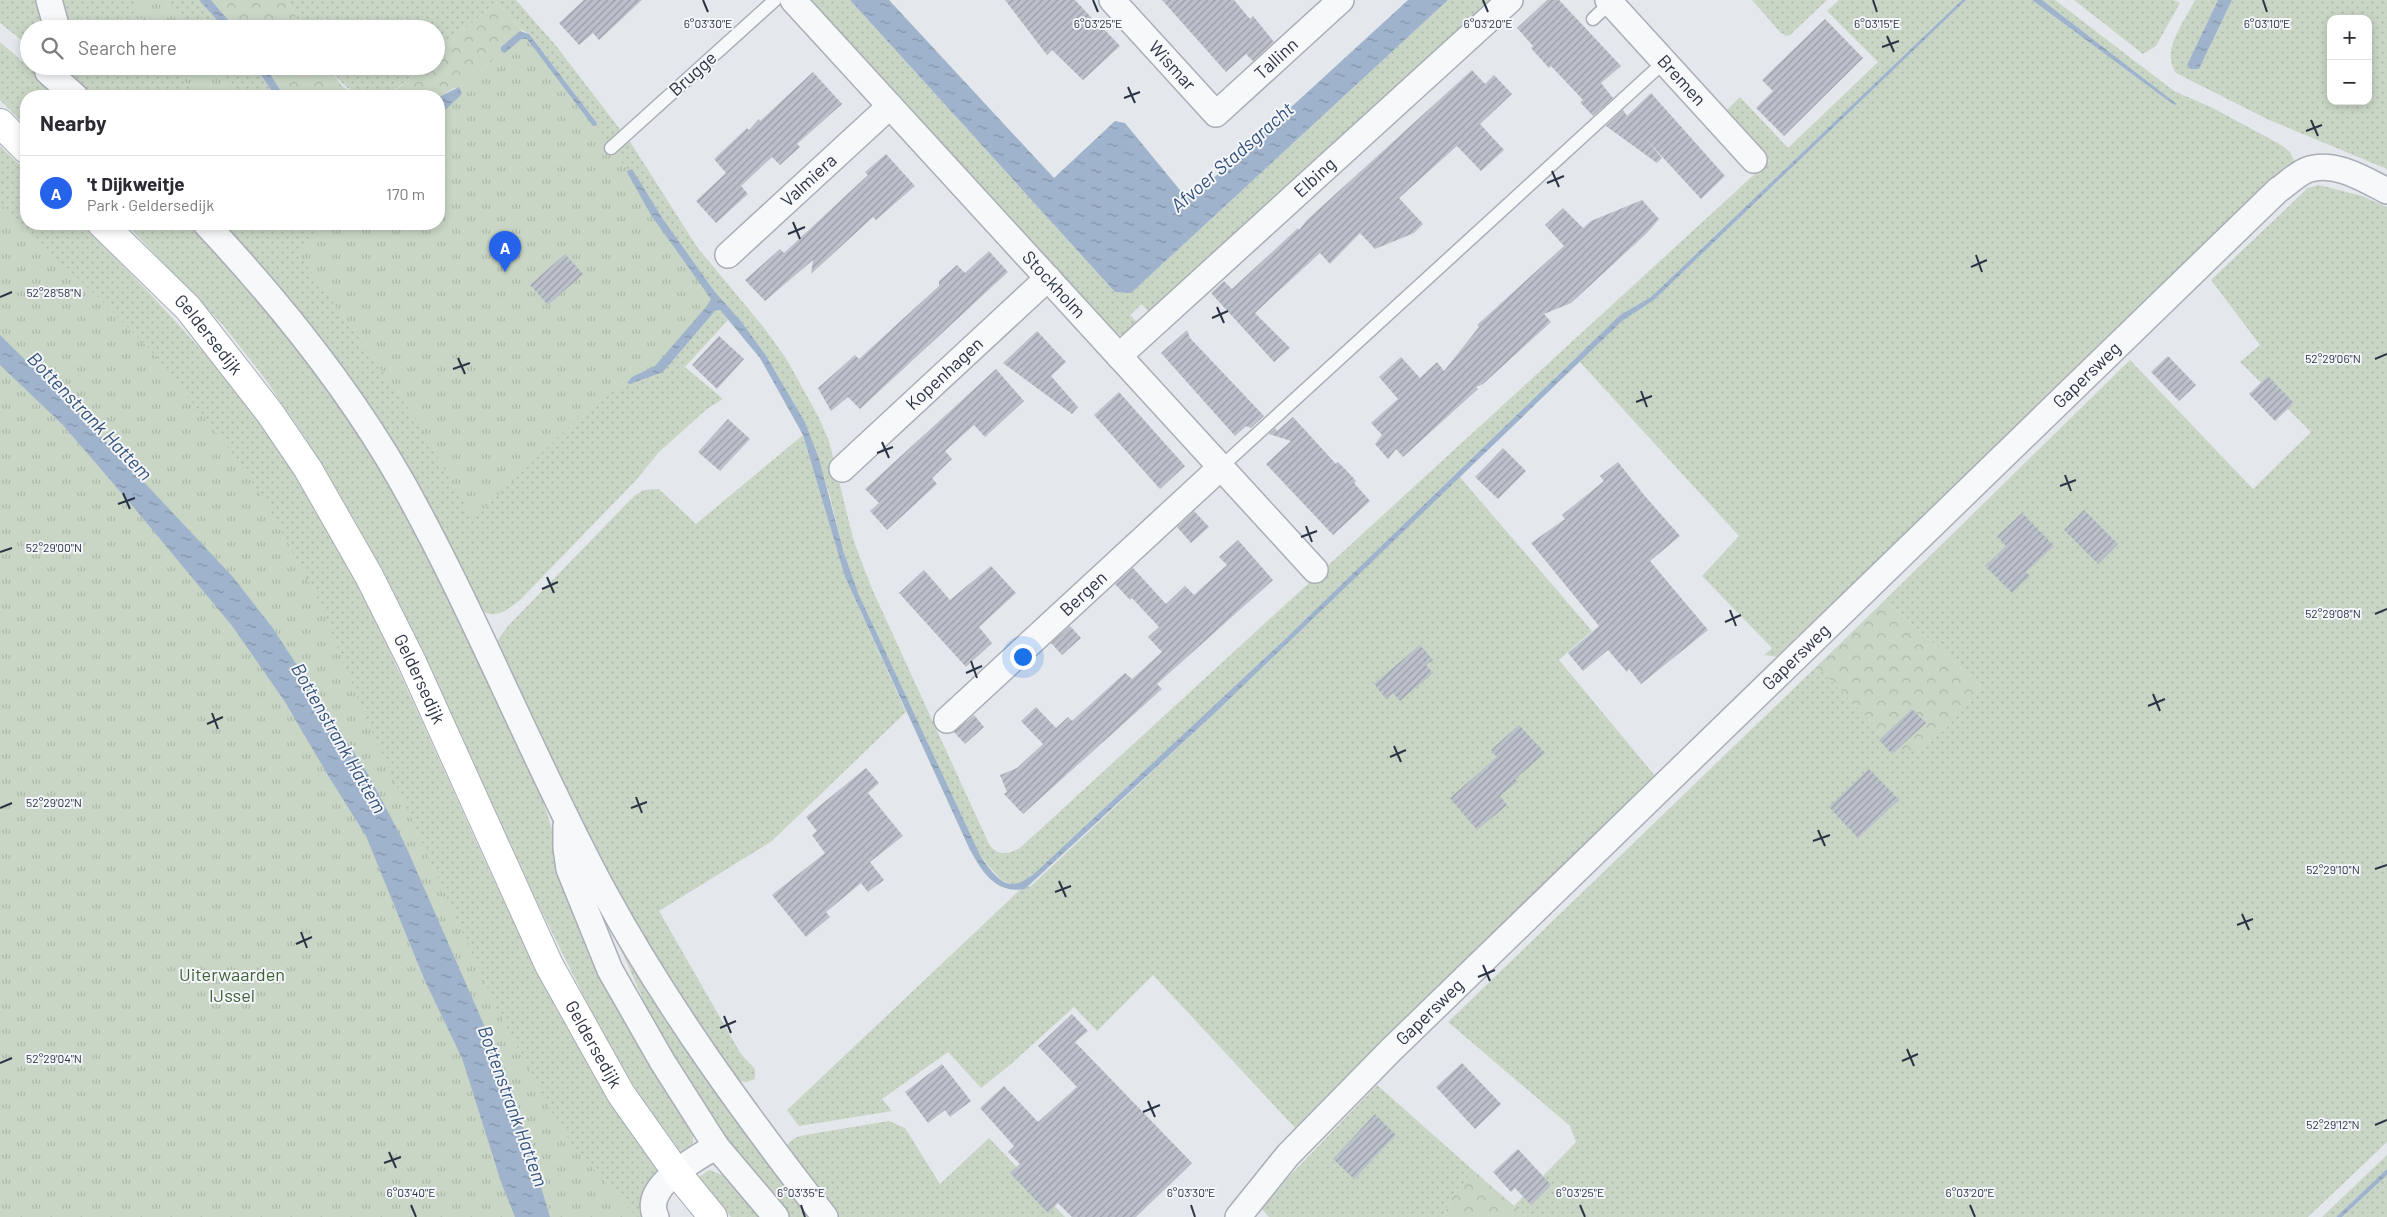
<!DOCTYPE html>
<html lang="en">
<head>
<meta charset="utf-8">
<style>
	:root { --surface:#fff; --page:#f2f2f3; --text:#2b2b33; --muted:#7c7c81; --line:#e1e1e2; --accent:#2563eb }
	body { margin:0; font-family:Barlow,sans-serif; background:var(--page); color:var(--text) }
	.controls { position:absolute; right:15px; top:15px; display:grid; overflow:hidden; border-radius:10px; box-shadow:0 2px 8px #0003 }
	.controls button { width:45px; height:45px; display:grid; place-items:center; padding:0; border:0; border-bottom:1px solid var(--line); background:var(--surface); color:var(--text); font:25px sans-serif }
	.you { position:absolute; left:1022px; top:656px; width:18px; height:18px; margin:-12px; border:4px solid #fff; border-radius:50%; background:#1a73e8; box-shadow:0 0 0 8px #1a73e833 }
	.badge { display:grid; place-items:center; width:32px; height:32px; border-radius:50%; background:var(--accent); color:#fff; font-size:16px; font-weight:700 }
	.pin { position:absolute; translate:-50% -41px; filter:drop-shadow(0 1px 2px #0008) }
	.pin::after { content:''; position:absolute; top:26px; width:18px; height:15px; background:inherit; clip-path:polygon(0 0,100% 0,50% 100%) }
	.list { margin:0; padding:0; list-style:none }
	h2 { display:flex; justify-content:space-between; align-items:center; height:65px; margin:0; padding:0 20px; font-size:21px }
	h2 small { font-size:16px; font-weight:400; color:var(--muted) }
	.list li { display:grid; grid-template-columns:32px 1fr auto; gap:15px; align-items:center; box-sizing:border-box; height:75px; padding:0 20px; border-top:1px solid var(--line) }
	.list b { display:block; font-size:19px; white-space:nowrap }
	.list p { margin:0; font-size:16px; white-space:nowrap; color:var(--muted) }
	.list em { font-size:16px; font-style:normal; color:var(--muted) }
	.icon { flex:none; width:28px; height:28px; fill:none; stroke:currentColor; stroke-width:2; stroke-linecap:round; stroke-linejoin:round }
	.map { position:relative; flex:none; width:2387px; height:1217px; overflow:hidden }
	.search { position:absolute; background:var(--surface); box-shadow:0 2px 8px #0003; left:20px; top:20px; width:425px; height:55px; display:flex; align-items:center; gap:12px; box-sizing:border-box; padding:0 18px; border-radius:28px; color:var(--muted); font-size:19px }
	.panel { position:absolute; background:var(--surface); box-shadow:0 2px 8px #0003; left:20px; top:90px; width:425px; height:140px; border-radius:20px }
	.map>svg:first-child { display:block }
</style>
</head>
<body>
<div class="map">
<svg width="2387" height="1217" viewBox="0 0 2387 1217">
	<defs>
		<pattern id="grass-dots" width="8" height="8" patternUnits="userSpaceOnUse" patternTransform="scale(1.25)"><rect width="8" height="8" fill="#c9d6c5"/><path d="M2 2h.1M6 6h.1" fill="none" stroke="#adb8ab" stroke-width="1.8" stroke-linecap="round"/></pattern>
		<pattern id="forest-crowns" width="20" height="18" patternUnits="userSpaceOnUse" patternTransform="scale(1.25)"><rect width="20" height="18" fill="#c9d6c5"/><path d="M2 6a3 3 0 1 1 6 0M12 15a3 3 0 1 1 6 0" fill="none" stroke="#adb8ab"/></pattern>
		<pattern id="park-tufts" width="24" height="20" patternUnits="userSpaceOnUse" patternTransform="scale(1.25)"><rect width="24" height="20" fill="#c9d6c5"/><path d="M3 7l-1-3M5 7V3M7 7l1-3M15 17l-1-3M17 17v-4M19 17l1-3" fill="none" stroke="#adb8ab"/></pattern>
		<pattern id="water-ripples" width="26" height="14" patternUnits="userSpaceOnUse" patternTransform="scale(1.25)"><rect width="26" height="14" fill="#9fb4cc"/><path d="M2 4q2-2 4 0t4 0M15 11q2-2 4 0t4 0" fill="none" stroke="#8293a7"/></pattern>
		<pattern id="building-hatch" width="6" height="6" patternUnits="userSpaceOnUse" patternTransform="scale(1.25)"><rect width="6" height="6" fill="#bbc0ca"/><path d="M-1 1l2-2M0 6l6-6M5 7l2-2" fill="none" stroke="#989da6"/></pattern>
	</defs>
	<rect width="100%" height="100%" fill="#e4e7ec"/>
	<!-- grass -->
	<g fill="url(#grass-dots)" fill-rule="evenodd">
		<polygon points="0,0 38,0 45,29 29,29 29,46 0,23"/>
		<polygon points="60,0 199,0 225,29 64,29"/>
		<path d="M287,0H516L557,47L622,132L559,203L629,140L697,247L765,329L787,360L818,416L829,441L854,542L872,589L989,844C997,856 1008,855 1020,848L1769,161L1725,112L1740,97L1788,148L1878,62L1827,11L1839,0H1962L1651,297L1620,315L1282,642L1036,872L1025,881L1013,885L1001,880L981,857L859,595L844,553L829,493L805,422L765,354L741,321L715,292L663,219L632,170L663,372L715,311L720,310L728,320L685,367L723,399L707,409L659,452L637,479L520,600C504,612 499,618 479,611C443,541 410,466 366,400C323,338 270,282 221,224H439L459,88L503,52L598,124L529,34L522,30L496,2L436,55V29H303Z"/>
		<path d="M807,0H850L1115,292L1131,293L1448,0H1495L1151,315L1142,304L1130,315L1140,325C1131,332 1126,337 1115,334Z"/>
		<polygon points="1752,0 1827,0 1790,35 1786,36 1780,32"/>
		<polygon points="1966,0 2032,0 2159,94 2177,104 2042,0 2055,0 2174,91 2213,108 2283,146 2290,152 2295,163 1779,657 1764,655 1772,648 1702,576 1739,536 1579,361 1627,316 1654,300"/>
		<polygon points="2074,0 2173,0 2180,3 2156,46 2143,54"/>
		<path d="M2195,0H2218L2187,65L2199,69L2232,0H2387V169L2267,119L2176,73C2160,51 2185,21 2195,0ZM2331,19H2368V101H2331Z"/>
		<polygon points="0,42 62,96 26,96 26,126 0,100"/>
		<polygon points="66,66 255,66 275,96 88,96 71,81"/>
		<path d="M327,66H424C383,102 365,114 327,66Z"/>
		<path d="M0,146L26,171V224H82C163,306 245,390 306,489C345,552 376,621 407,689C483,853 551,1025 659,1171L652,1180L647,1217H550L0,335Z"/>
		<polygon points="2319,185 2362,196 2387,207 2387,1142 2308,1217 1527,1217 1514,1206 1576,1142 1570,1126 1448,1022 1817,666 1894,745 1982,687 1885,600 2130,360 2253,489 2311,432 2240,362 2260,345 2211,280 2308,188"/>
		<path d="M126,224H194L226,258L336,392L437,565L542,798L568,879L693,1132C694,1142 692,1150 683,1155L642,1098L608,1045L533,894L389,586L349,511L305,437L263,376L222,324Z"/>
		<polygon points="803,435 845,577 906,712 772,841 659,911 741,1054 755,1069 755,1079 746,1082 732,1079 620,900 495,647 499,638 508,626 634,496 644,490 659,489 696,524"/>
		<polygon points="1459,476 1592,631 1559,660 1656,777 1297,1130 1153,975 1097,1031 1074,1007 1010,1065 981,1088 948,1052 882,1099 892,1111 799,1126 787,1110 1021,889 1031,886 1217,711"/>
		<polygon points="614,934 666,1022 702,1074 811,1217 785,1217 736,1159 678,1067 651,1017"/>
		<polygon points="1377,1085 1474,1171 1454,1194 1443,1217 1269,1217 1260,1207"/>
		<path d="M889,1121L905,1128L940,1184L989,1138L1065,1217H836L786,1148C790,1139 796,1137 805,1135Z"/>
		<polygon points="2387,1155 2387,1169 2336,1217 2322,1217"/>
		<polygon points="709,1170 733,1179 767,1217 731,1217 699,1177"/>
		<polygon points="2387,1175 2387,1217 2342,1217"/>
	</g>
	<!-- forest -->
	<g fill="url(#forest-crowns)">
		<polygon points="211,0 287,0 303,29 236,29"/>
		<polygon points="496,2 522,30 501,47 503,52 459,88 454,88 439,97 385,96 401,86 424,66 436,66 436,55"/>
		<polygon points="265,66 327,66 342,86 357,96 284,96"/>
		<path d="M1885,600L1982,687C1967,704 1935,747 1913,751C1906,752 1900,748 1894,745L1817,666Z"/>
		<polygon points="1474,1171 1527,1217 1443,1217 1454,1194"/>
	</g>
	<!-- park -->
	<g fill="url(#park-tufts)">
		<polygon points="141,0 168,0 188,29 149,29 133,6"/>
		<polygon points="525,34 596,125 715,297 653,372 598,399 473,519 411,412 296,250 331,224 439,224 439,110 515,40"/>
		<polygon points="174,66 214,66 235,96 195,96"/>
		<polygon points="0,204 110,309 155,355 237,459 270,510 321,605 361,707 497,1009 550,1109 575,1149 637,1217 0,1217"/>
	</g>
	<!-- water -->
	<g fill="url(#water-ripples)">
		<polygon points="199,0 211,0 236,29 225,29"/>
		<polygon points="850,0 889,0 1054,178 1115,121 1125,123 1184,195 1194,196 1408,0 1448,0 1131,293 1115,292"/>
		<path d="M1962,0H1966L1654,300L1622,321L1217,711L1025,889C996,894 983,873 970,850L845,577L803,435L760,358L720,310L715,311L663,372L630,384L627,383L632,377L655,366L706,307L711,299L651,215L628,174L627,171L632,169L663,219L715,292L741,321L765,354L805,422L819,459L844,553L859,595L981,857C999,882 1009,895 1036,872L1282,642L1620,315L1651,297Z"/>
		<polygon points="2032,0 2042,0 2177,104 2175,105 2159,94"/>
		<polygon points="2218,0 2232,0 2199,69 2190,69 2187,65"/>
		<polygon points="520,31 529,34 597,123 596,126 593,126 527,39 521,39 505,53 501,51 501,47"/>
		<polygon points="255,66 265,66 284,96 275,96"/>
		<polygon points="459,87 462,94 439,116 439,97"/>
		<polygon points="0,335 79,413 233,577 272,627 368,774 404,842 512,1089 550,1217 515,1217 501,1182 462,1058 425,981 366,836 329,777 285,702 233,627 136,510 63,425 0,365"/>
		<polygon points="2387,1169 2387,1175 2342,1217 2336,1217"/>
	</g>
	<!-- building -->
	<g fill="url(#building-hatch)">
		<polygon points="584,0 642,0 599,40 593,33 579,45 559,23"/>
		<polygon points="1005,0 1075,0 1102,29 1103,28 1120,46 1083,80 1052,50 1047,55"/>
		<polygon points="1162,0 1234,0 1250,19 1253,16 1274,42 1253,61 1246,54 1226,72"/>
		<polygon points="1547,0 1559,0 1621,66 1601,83 1613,98 1593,116 1580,102 1583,100 1551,66 1549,68 1539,57 1531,48 1533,46 1517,28"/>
		<polygon points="1825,19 1863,58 1784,136 1756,108 1773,91 1762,80"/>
		<polygon points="1472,70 1485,84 1494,75 1512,94 1480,124 1504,150 1481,171 1457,146 1399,198 1423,224 1414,233 1375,249 1360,233 1330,264 1320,253 1271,298 1255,313 1290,348 1274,362 1211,293 1224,281 1237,294 1232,289 1298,228 1299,230 1307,220"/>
		<polygon points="813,72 842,104 797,144 800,147 780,165 772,157 741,186 748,194 716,223 696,201 726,173 714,159 747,128 749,130 759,119 760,121"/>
		<polygon points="1651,93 1725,176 1701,199 1646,139 1662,158 1657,163 1606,126 1623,110 1627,116"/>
		<polygon points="886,154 915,186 876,220 873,217 811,274 813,260 765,301 745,280 780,249 784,253 868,175 865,172"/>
		<polygon points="1642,200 1659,219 1647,233 1571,303 1544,314 1551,322 1483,384 1476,387 1478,389 1403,457 1396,449 1388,459 1375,444 1382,435 1371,423 1398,399 1379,377 1401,357 1420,378 1437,362 1444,371 1479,327 1477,325 1564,246 1545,225 1563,208 1583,228 1591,221"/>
		<polygon points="989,251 1008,272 860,409 848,397 831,411 818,388 855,355 859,359 939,286 939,281 957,265 965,273"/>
		<polygon points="565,254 583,274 548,305 530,285"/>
		<polygon points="1187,330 1190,338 1264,416 1251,428 1246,426 1235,436 1161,353"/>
		<polygon points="1037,331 1066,362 1051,376 1078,407 1072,414 1003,363"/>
		<polygon points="719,336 744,359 717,389 692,365"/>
		<polygon points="2168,356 2196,385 2179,401 2151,372"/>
		<polygon points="996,369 1024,401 985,437 974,425 945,451 952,459 932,478 937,484 887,530 870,511 879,503 865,489"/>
		<polygon points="2268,376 2294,403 2275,421 2249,394"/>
		<polygon points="1119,392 1185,466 1160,489 1094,415"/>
		<polygon points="1293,417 1336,464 1338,462 1347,471 1356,481 1354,483 1370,501 1333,535 1266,464 1291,441 1269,434 1275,428 1277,431"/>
		<polygon points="728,419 750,439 720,471 698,452"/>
		<polygon points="1503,448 1526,471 1498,499 1475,477"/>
		<polygon points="1618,462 1644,495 1680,536 1650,561 1708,630 1641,684 1629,669 1627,672 1608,650 1583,671 1568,653 1599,626 1531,543 1565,519 1562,515 1604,481 1600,476"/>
		<polygon points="2084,510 2118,544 2098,564 2064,530"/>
		<polygon points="1194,511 1209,527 1191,543 1177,527"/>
		<polygon points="2022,513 2054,546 2026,572 2030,576 2012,593 1985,566 2006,546 1997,536"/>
		<polygon points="1238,540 1273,580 1157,684 1162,689 1023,814 1004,794 1007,792 1000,775 1017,768 1043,744 1021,721 1036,707 1056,728 1068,717 1072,721 1125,673 1132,679 1162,652 1148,637 1159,627 1132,598 1130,600 1115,584 1133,568 1166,604 1185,586 1194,595 1227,565 1219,557"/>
		<polygon points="991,566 1016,593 979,627 992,643 966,667 899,593 924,570 950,600"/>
		<polygon points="1070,626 1081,638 1062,655 1051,643"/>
		<polygon points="1420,645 1433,660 1426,665 1433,673 1400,701 1393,693 1386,699 1374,684"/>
		<polygon points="1912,709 1926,723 1892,754 1879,740"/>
		<polygon points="974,715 984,727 965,744 954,732"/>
		<polygon points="1519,725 1545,753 1515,779 1518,781 1500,796 1507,805 1477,830 1450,798 1497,757 1491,750"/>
		<polygon points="866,768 879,783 868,793 903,836 870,862 884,880 868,892 861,883 826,912 830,917 806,937 772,895 825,853 812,835 817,831 806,817"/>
		<polygon points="1869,769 1899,800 1858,838 1829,807"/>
		<polygon points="1072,1014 1088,1031 1075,1042 1192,1163 1136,1217 1072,1217 1058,1203 1048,1213 1010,1173 1020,1164 1008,1152 1014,1146 980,1108 1004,1086 1038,1122 1077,1087 1038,1046"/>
		<polygon points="1462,1063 1501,1104 1475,1129 1436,1087"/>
		<polygon points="942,1064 971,1101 950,1117 945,1110 928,1123 905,1092"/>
		<polygon points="1375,1114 1396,1135 1354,1179 1333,1159"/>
		<polygon points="1518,1149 1551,1185 1531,1205 1515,1188 1511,1192 1493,1172"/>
	</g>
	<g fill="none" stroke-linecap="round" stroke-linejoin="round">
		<!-- service casing -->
		<g stroke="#a9aeb7" stroke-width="15">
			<g id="service">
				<polyline points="1593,19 1610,3"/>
				<polyline points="611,148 775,0"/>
				<polyline points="1221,467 1665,61"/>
			</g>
		</g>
		<!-- minor casing -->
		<g stroke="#a9aeb7" stroke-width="28">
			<g id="minor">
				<polyline points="49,0 57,29"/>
				<path id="s1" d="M793,0L1315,570"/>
				<path id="s2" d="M1112,0L1216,114L1341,0"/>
				<path id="s3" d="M1608,0L1754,160"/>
				<polyline points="49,66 48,72 75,96"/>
				<path d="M206,224C280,303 348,387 402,482C476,614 531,756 603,890C666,1006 744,1113 825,1217"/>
				<path id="s4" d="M728,255L890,106"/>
				<path id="s5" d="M1119,356L1510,0"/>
				<path id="s6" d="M842,469L1048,278"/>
				<path id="s7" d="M947,720L1221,467"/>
				<polyline points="566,826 566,848 569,869 610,970 662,1061 716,1146 776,1217"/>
				<path d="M656,1217C641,1186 695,1160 716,1146"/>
				<path id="s8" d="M1238,1217L1288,1155L1391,1050L2278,190C2287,184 2297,174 2307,170C2333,160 2364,179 2387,191"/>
			</g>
		</g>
		<!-- secondary casing -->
		<g stroke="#a9aeb7" stroke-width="30">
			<g id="secondary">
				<polyline points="0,123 26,149"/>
				<path id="s9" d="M102,224L188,308L270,413L308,469L369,576L412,662L549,965L621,1094L677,1173L713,1217"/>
			</g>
		</g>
		<!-- service -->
		<use href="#service" stroke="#f7f8fa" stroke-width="12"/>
		<!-- minor -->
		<use href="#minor" stroke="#f7f8fa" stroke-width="25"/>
		<!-- secondary -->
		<use href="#secondary" stroke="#fff" stroke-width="28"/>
	</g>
	<!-- ticks -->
	<path fill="none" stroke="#2b3445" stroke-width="2" d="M703,0L708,12M1093,0L1098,12M1483,0L1488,12M1873,0L1877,12M2263,0L2267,12M1887,36L1894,52M1882,47L1899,41M1128,87L1135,103M1124,98L1140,92M2311,120L2318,136M2306,131L2322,125M1552,171L1559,187M1547,183L1564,176M793,222L800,239M788,234L805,227M1976,255L1982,272M1971,267L1987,260M0,297L12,292M1217,307L1224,323M1212,318L1228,311M458,358L465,374M2375,359L2387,354M453,369L470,363M1641,391L1647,407M1636,402L1652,396M882,442L889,458M877,453L893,447M2065,475L2071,491M2060,486L2076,480M123,493L130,509M118,504L135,498M1306,526L1312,542M1301,537L1317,531M0,552L12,548M547,577L554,593M542,589L558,582M1730,610L1736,626M2375,614L2387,609M1725,622L1741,615M971,661L977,678M966,673L982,666M2153,694L2160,711M2148,706L2165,699M212,713L218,729M207,724L223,717M1394,746L1401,762M1390,757L1406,750M636,797L642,813M0,808L12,803M631,808L647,802M1818,830L1825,846M1813,841L1830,835M2375,869L2387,865M1059,881L1066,897M1055,892L1071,886M2242,914L2249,930M2237,925L2253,919M301,932L307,948M296,944L312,937M1483,965L1490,981M1478,977L1495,970M724,1016L731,1033M720,1028L736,1021M1907,1049L1914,1066M1902,1061L1918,1054M0,1063L12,1058M1148,1101L1155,1117M1143,1112L1160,1105M2375,1125L2387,1120M389,1152L396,1168M384,1163L401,1157M411,1205L416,1217M801,1205L805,1217M1191,1205L1195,1217M1580,1205L1585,1217M1970,1205L1975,1217"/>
	<g text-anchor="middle" stroke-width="4" stroke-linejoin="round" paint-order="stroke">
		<!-- street labels -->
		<g font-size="18" fill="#2b3445" stroke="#f4f6f9">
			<text dy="6" stroke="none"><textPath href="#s2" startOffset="236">Tallinn</textPath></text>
			<text dy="6" stroke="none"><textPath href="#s2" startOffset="89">Wismar</textPath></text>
			<text transform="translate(693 74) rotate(-42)" y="6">Brugge</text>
			<text dy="6" stroke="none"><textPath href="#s3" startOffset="109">Bremen</textPath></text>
			<text dy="6" stroke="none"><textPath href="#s5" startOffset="265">Elbing</textPath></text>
			<text dy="6" stroke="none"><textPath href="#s4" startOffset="110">Valmiera</textPath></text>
			<text dy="6" stroke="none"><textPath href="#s1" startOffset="386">Stockholm</textPath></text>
			<text dy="6" stroke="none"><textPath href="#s9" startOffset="154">Geldersedijk</textPath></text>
			<text dy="6" stroke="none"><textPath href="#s6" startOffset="140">Kopenhagen</textPath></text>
			<text dy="6" stroke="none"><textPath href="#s8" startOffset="1196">Gapersweg</textPath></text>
			<text dy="6" stroke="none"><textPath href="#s7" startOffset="186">Bergen</textPath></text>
			<text dy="6" stroke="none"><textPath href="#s8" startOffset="791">Gapersweg</textPath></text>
			<text dy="6" stroke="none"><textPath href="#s9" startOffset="559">Geldersedijk</textPath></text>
			<text dy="6" stroke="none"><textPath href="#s8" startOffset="281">Gapersweg</textPath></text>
			<text dy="6" stroke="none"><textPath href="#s9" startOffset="964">Geldersedijk</textPath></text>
		</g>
		<!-- park labels -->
		<g font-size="18" fill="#3f6138" stroke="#f4f6f9">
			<text x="232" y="981">Uiterwaarden<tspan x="232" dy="21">IJssel</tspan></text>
		</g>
		<!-- water labels -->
		<g font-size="19" font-style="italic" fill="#34527a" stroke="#f4f6f9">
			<text transform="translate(1232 157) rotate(-41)" y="7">Afvoer Stadsgracht</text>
			<text transform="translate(90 416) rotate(46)" y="7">Bottenstrank Hattem</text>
			<text transform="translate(339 738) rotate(60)" y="7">Bottenstrank Hattem</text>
			<text transform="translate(513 1106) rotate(70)" y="7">Bottenstrank Hattem</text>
		</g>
	</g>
	<g font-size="12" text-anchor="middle" fill="#2b3445" stroke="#f4f6f9" stroke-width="4" stroke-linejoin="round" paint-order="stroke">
		<text x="1098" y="28">6°03'25"E</text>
		<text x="1877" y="28">6°03'15"E</text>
		<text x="2267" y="28">6°03'10"E</text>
		<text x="708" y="28">6°03'30"E</text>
		<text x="1488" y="28">6°03'20"E</text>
		<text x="54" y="297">52°28'58"N</text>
		<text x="2333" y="363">52°29'06"N</text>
		<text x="54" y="552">52°29'00"N</text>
		<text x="2333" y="618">52°29'08"N</text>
		<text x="54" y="807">52°29'02"N</text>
		<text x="2333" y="874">52°29'10"N</text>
		<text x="54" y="1063">52°29'04"N</text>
		<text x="2333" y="1129">52°29'12"N</text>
		<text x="411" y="1197">6°03'40"E</text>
		<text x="801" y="1197">6°03'35"E</text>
		<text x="1191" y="1197">6°03'30"E</text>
		<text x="1580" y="1197">6°03'25"E</text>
		<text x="1970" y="1197">6°03'20"E</text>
	</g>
</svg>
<div class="controls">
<button>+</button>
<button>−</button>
</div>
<div class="you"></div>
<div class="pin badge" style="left:505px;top:272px">A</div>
<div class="search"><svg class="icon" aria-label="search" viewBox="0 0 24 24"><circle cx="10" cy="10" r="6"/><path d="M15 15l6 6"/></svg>Search here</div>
<section class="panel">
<h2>Nearby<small></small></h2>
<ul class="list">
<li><span class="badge">A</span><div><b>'t Dijkweitje</b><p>Park · Geldersedijk</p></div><em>170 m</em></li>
</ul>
</section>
</div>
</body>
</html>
